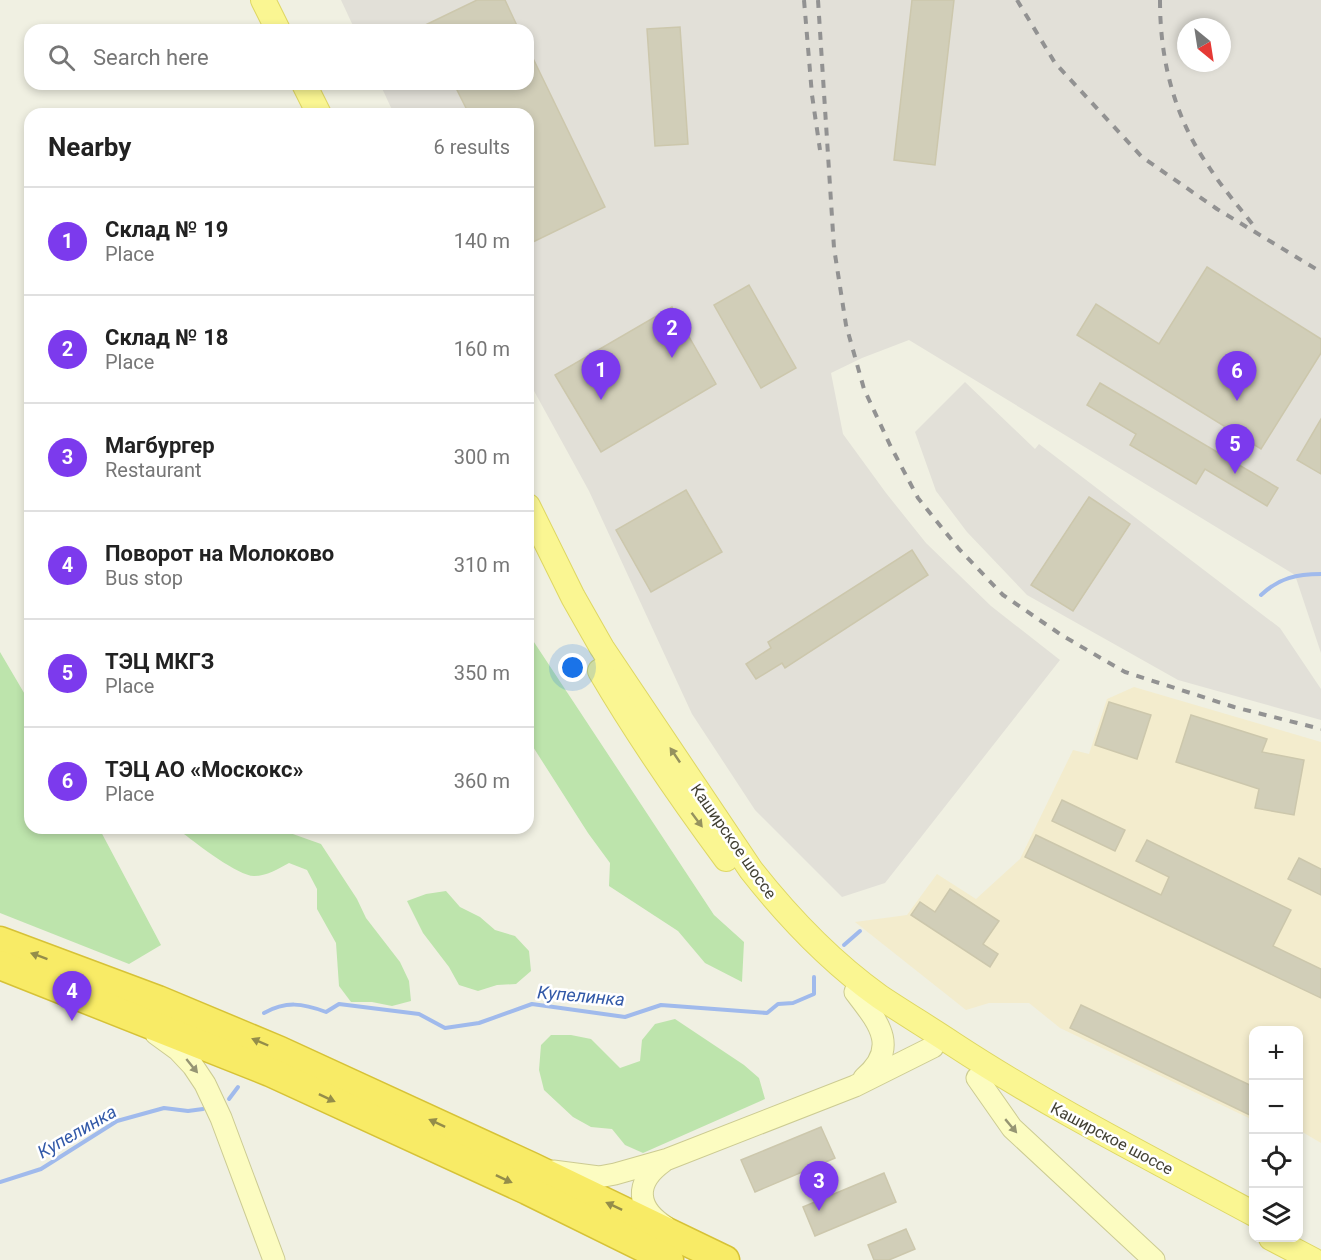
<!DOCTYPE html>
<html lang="en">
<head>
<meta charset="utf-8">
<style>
	:root { --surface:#fff; --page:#f2f2f2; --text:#222; --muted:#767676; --line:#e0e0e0; --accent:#7c3aed }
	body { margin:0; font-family:Roboto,sans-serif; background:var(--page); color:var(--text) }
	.controls { position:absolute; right:18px; bottom:18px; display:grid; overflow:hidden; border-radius:12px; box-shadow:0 3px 9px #0003 }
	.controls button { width:54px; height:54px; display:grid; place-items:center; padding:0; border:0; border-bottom:2px solid var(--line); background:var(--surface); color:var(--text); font:30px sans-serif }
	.compass { position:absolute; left:1177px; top:18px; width:54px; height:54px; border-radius:50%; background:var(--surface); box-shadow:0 3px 9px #0003; rotate:150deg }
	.you { position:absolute; left:573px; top:668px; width:21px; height:21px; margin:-15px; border:4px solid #fff; border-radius:50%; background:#1a73e8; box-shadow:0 0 0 9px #1a73e833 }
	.badge { display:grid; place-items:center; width:39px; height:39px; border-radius:50%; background:var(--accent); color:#fff; font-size:20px; font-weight:700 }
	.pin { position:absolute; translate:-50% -50px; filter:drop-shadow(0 2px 3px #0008) }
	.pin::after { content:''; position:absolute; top:32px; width:21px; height:18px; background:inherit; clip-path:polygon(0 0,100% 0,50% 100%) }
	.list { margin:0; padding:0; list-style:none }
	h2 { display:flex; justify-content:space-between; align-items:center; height:78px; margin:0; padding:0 24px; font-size:26px }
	h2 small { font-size:20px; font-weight:400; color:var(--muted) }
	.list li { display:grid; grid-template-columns:39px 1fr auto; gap:18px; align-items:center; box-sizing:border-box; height:108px; padding:0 24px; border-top:2px solid var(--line) }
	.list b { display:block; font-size:22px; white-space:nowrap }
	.list p { margin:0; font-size:20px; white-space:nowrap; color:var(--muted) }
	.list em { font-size:20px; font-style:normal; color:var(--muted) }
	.icon { flex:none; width:33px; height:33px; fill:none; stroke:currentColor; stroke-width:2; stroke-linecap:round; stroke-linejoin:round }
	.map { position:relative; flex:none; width:1321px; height:1260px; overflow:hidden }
	.search { position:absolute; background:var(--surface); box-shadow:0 3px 9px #0003; left:24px; top:24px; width:510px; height:66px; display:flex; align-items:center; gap:15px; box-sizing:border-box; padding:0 21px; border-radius:18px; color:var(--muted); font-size:22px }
	.panel { position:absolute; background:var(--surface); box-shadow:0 3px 9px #0003; left:24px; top:108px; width:510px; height:726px; border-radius:18px }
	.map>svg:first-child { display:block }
</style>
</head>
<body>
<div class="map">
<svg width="1321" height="1260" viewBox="0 0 1321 1260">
	<rect width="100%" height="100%" fill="#f0f0e2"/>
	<!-- commercial -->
	<polygon fill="#f3eccd" points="1134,687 1321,742 1321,1143 1299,1130 1298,1030 1254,1030 1253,1120 1060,1028 1029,1003 989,1003 966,1010 855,922 907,915 937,874 976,899 1020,859 1073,750 1089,754 1107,699"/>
	<!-- industrial -->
	<g fill="#e2e0d8" fill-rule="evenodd">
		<path d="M341,0H1321V653L1295,575L909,340L862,358L831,373L843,434L886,493L926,543L991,606L1060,660L885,883L842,897L755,810L692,714L589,491L528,380V114H394L380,84H528V30H355ZM1186,27H1222V63H1186Z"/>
		<polygon points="965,382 1035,449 1039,444 1280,628 1321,689 1321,720 1178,680 1027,595 967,532 936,491 915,432"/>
	</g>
	<!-- green -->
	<g fill="#bde4ac">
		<polygon points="528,633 714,915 744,942 742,982 705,963 678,931 609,886 610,863 588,833 528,739"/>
		<polygon points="0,652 30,703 30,828 99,828 161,945 129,964 0,913"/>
		<path d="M181,828H276L321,844L357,899L366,918L400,962L409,981L411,1001L392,1006L372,1002H351L339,986L336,943L317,909V889L307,870L289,863C278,869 267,876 254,876C238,876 197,844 184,834Z"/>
		<polygon points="446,891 460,907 480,917 495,930 515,936 529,951 531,971 516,984 497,985 478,991 459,985 449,967 423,933 407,901 426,894"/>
		<polygon points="675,1019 744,1065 759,1078 765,1099 643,1153 625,1145 612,1129 591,1127 573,1117 544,1090 539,1070 541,1045 551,1035 571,1035 591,1039 620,1068 640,1061 642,1040 655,1024"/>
	</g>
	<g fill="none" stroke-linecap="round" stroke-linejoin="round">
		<!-- stream -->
		<g stroke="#a0baec" stroke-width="4">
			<path d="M1261,595C1279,578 1297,574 1321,574"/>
			<polyline points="844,945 860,931"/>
			<path d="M264,1013C286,1001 302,1003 326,1012L339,1004L419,1014L445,1028L479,1023L532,1004L625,1017L661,1005L767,1013L778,1004L793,1003L814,994V977"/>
			<polyline points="229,1099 238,1087"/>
			<polyline points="0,1182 41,1169 117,1121 164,1108 188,1111 203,1109"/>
		</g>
	</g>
	<!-- building -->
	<g fill="#d1ceb8" stroke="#ccc7ac" stroke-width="1.5">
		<polygon points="477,0 505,0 519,30 415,30"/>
		<polygon points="912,0 954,0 935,165 894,160"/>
		<polygon points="680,27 688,144 655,146 647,29"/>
		<polygon points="528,48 605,207 531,243 528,237 528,114 469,114 454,84 528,84"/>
		<polygon points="1207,267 1321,339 1321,353 1261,449 1077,335 1096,304 1159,344"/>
		<polygon points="749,285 796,368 761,388 714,305"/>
		<polygon points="672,307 716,384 601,452 555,375"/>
		<polygon points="1100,383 1278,488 1267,506 1205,469 1196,484 1130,445 1136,434 1087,405"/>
		<polygon points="1321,419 1321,474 1297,460"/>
		<polygon points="686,490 722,552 651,592 616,530"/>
		<polygon points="1089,497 1130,524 1073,611 1031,585"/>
		<polygon points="912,550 928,575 785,668 782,663 756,679 746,664 771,648 768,642"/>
		<polygon points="1109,702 1151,715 1137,759 1095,745"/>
		<polygon points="1191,715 1267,739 1262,752 1304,760 1294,815 1255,808 1259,789 1176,762"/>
		<polygon points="1062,800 1125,830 1115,851 1052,821"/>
		<polygon points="1036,835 1161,895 1169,877 1136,861 1147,840 1291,910 1273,946 1321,969 1321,998 1025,857"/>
		<polygon points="1299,858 1321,869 1321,895 1288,879"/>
		<polygon points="950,889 999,921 983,944 998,954 990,967 911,915 920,902 935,912"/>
		<polygon points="1081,1005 1254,1087 1254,1117 1070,1028"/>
		<polygon points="821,1127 835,1158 755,1192 741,1160"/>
		<polygon points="884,1173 896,1202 815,1236 803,1207"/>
		<polygon points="906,1229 915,1249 889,1260 874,1260 868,1245"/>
	</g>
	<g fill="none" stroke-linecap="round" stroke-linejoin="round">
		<!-- secondary casing -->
		<g stroke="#cccb92" stroke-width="23">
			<g id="secondary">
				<path d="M855,992C877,1021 901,1047 864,1078"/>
				<polyline points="156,1034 178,1050 193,1066 205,1084 221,1118 274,1260"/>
				<polyline points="977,1078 1012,1128 1154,1260"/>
				<path d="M663,1162C634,1183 636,1208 666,1227"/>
				<polyline points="553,1171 599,1177 615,1174 668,1159 855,1086 933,1047"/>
			</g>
		</g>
		<!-- primary casing -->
		<g stroke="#ded763" stroke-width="26">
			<g id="primary">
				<polyline points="263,0 278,30"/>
				<polyline points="304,84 319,114"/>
				<path d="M528,506L573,597L602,648L751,870C788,917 831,962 880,997C904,1013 929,1028 953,1044C1049,1107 1152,1159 1254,1214"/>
				<path d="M600,671C638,736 681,798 726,859"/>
				<polyline points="1271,1238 1313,1260"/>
			</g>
		</g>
		<!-- highway casing -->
		<g stroke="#d6c237" stroke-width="31">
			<g id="highway">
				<polyline points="0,941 158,1000 280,1051 532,1167 725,1260"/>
				<polyline points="0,965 270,1072 527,1190 669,1260"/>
			</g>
		</g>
		<!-- secondary -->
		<use href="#secondary" stroke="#fcfcc1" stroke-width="21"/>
		<!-- primary -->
		<use href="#primary" stroke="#faf692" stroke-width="24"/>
		<!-- highway -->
		<use href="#highway" stroke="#f8eb66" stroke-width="28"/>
		<!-- rail -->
		<g stroke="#929292" stroke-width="4" stroke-dasharray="8 8" stroke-linecap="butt">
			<polyline points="804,0 812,95 820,150"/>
			<polyline points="818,0 834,248 846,325 864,389 890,445 918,498 959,549 1003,595 1063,636 1125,672 1234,707 1321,729"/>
			<polyline points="1017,0 1055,63 1142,157 1217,209 1321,272"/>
			<path d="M1160,0C1160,60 1174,117 1209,167C1223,189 1241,209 1257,230"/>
		</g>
	</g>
	<!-- one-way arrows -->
	<defs><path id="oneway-solid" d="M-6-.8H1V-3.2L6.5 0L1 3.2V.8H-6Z" transform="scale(1.5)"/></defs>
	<g fill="#95925e">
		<use href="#oneway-solid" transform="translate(675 755) rotate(-124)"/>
		<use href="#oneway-solid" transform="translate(697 820) rotate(53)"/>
	</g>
	<g fill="#948d4a">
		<use href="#oneway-solid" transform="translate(39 956) rotate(-160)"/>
		<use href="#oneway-solid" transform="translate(260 1042) rotate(-157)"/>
		<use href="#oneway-solid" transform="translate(327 1098) rotate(25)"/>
		<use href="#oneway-solid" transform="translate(437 1123) rotate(-155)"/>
		<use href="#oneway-solid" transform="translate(504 1179) rotate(25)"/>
		<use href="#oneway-solid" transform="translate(614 1206) rotate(-155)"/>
	</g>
	<g fill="#969573">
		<use href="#oneway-solid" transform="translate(192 1066) rotate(51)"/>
		<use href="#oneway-solid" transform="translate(1011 1126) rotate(50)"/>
	</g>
	<g text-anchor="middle" stroke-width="5" stroke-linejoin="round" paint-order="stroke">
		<!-- street labels -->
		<g font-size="16" fill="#424033" stroke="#fff">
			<text transform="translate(734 841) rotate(55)" y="6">Каширское шоссе</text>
			<text transform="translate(1112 1138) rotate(28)" y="6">Каширское шоссе</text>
		</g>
		<!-- water labels -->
		<g font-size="18" font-style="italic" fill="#3259a8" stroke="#fff">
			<text transform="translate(581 996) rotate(5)" y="6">Купелинка</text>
			<text transform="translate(77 1132) rotate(-30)" y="6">Купелинка</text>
		</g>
	</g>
</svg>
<div class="controls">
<button>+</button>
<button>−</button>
<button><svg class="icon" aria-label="locate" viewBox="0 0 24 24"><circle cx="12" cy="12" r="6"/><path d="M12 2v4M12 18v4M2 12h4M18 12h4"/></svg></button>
<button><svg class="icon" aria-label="layers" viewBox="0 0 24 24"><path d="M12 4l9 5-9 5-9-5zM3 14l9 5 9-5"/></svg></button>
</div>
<svg class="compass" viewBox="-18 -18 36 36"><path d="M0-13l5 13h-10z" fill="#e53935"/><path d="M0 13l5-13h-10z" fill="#767676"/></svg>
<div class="you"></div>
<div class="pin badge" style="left:601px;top:400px">1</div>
<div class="pin badge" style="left:672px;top:358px">2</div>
<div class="pin badge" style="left:819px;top:1211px">3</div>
<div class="pin badge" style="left:72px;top:1021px">4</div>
<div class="pin badge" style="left:1235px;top:474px">5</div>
<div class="pin badge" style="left:1237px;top:401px">6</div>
<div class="search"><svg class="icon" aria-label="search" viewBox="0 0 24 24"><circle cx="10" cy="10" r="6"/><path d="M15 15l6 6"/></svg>Search here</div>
<section class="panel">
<h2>Nearby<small>6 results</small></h2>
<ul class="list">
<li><span class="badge">1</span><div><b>Склад № 19</b><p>Place</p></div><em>140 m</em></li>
<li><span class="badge">2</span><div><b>Склад № 18</b><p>Place</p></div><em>160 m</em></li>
<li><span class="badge">3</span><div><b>Магбургер</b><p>Restaurant</p></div><em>300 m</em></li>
<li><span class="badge">4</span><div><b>Поворот на Молоково</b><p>Bus stop</p></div><em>310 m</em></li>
<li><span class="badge">5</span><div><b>ТЭЦ МКГЗ</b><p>Place</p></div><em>350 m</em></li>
<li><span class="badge">6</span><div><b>ТЭЦ АО «Москокс»</b><p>Place</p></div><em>360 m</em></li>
</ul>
</section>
</div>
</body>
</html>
